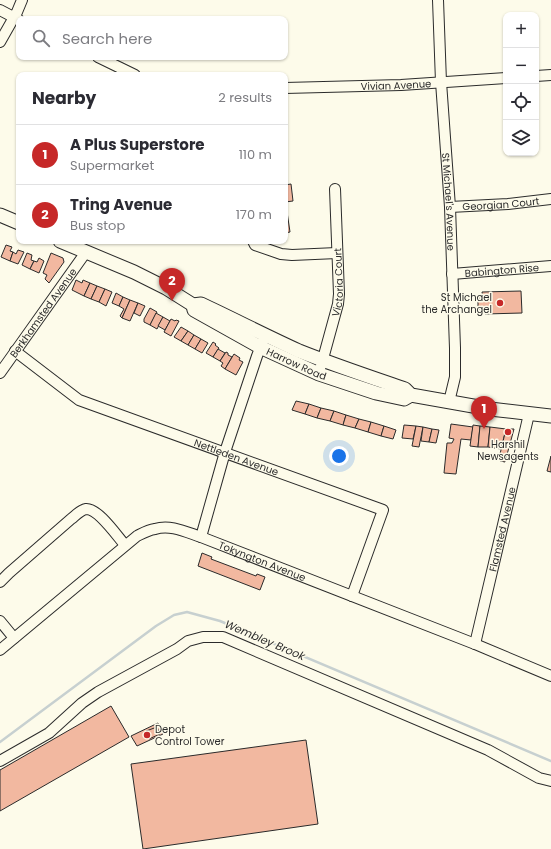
<!DOCTYPE html>
<html lang="en">
<head>
<meta charset="utf-8">
<style>
	:root { --surface:#fff; --page:#f2f2f3; --text:#2b2b33; --muted:#7c7c81; --line:#e1e1e2; --accent:#c62828 }
	body { margin:0; font-family:Poppins,sans-serif; background:var(--page); color:var(--text) }
	.controls { position:absolute; right:12px; top:12px; display:grid; overflow:hidden; border-radius:8px; box-shadow:0 1px 3px #0004 }
	.controls button { width:36px; height:36px; display:grid; place-items:center; padding:0; border:0; border-bottom:1px solid var(--line); background:var(--surface); color:var(--text); font:20px sans-serif }
	.you { position:absolute; left:339px; top:456px; width:14px; height:14px; margin:-10px; border:3px solid #fff; border-radius:50%; background:#1a73e8; box-shadow:0 0 0 6px #1a73e833 }
	.badge { display:grid; place-items:center; width:26px; height:26px; border-radius:50%; background:var(--accent); color:#fff; font-size:13px; font-weight:700 }
	.pin { position:absolute; translate:-50% -33px; filter:drop-shadow(0 1px 2px #0008) }
	.pin::after { content:''; position:absolute; top:21px; width:14px; height:12px; background:inherit; clip-path:polygon(0 0,100% 0,50% 100%) }
	.list { margin:0; padding:0; list-style:none }
	h2 { display:flex; justify-content:space-between; align-items:center; height:52px; margin:0; padding:0 16px; font-size:17px }
	h2 small { font-size:13px; font-weight:400; color:var(--muted) }
	.list li { display:grid; grid-template-columns:26px 1fr auto; gap:12px; align-items:center; box-sizing:border-box; height:60px; padding:0 16px; border-top:1px solid var(--line) }
	.list b { display:block; font-size:15px; white-space:nowrap }
	.list p { margin:0; font-size:13px; white-space:nowrap; color:var(--muted) }
	.list em { font-size:13px; font-style:normal; color:var(--muted) }
	.icon { flex:none; width:22px; height:22px; fill:none; stroke:currentColor; stroke-width:2; stroke-linecap:round; stroke-linejoin:round }
	.map { position:relative; flex:none; width:551px; height:849px; overflow:hidden }
	.search { position:absolute; background:var(--surface); box-shadow:0 1px 3px #0004; left:16px; top:16px; width:272px; height:44px; display:flex; align-items:center; gap:10px; box-sizing:border-box; padding:0 14px; border-radius:8px; color:var(--muted); font-size:15px }
	.panel { position:absolute; background:var(--surface); box-shadow:0 1px 3px #0004; left:16px; top:72px; width:272px; height:172px; border-radius:8px }
	.map>svg:first-child { display:block }
</style>
</head>
<body>
<div class="map">
<svg width="551" height="849" viewBox="0 0 551 849">
	<rect width="100%" height="100%" fill="#fdfbea"/>
	<g fill="none" stroke-linecap="round" stroke-linejoin="round">
		<!-- stream -->
		<polyline stroke="#c7d0d0" stroke-width="2.5" points="0,742 156,626 174,615 187,612 220,621 551,761"/>
	</g>
	<!-- building -->
	<g fill="#f2b8a0" stroke="#2b2b2b">
		<polygon points="291,184 293,201 285,202 285,185"/>
		<polygon points="285,205 286,205 290,232 285,233"/>
		<polygon points="6,245 12,247 10,251 13,252 10,261 1,257"/>
		<polygon points="18,250 24,252 18,264 10,261 13,252 16,254"/>
		<polygon points="27,253 32,255 31,260 34,261 30,269 22,265"/>
		<polygon points="51,253 63,258 64,262 49,283 45,279 47,275 43,273"/>
		<polygon points="39,258 44,261 39,273 30,269 34,261 37,262"/>
		<polygon points="76,280 82,283 83,280 90,283 84,296 72,290"/>
		<polygon points="90,283 97,286 91,299 84,296"/>
		<polygon points="97,286 105,289 99,302 91,299"/>
		<polygon points="105,289 112,292 106,306 99,302"/>
		<polygon points="521,291 522,313 485,314 484,309 478,309 478,298 483,298 482,292"/>
		<polygon points="116,293 123,297 119,306 112,303"/>
		<polygon points="123,297 130,300 122,318 120,316 124,309 119,306"/>
		<polygon points="130,300 138,303 130,321 122,318"/>
		<polygon points="138,303 145,306 140,316 134,313"/>
		<polygon points="150,308 157,312 150,325 144,322 144,319"/>
		<polygon points="156,313 163,317 157,329 150,325"/>
		<polygon points="163,317 170,321 165,330 158,326"/>
		<polygon points="171,319 175,321 176,320 179,321 171,336 164,332"/>
		<polygon points="181,327 188,331 181,341 174,337"/>
		<polygon points="188,331 194,335 188,345 181,341"/>
		<polygon points="194,335 201,339 195,349 188,345"/>
		<polygon points="201,339 208,343 202,353 195,349"/>
		<polygon points="213,342 216,344 215,345 219,348 213,357 206,353"/>
		<polygon points="218,349 225,353 220,361 213,357"/>
		<polygon points="226,352 228,353 228,355 232,357 225,369 221,366 223,363 220,361"/>
		<polygon points="234,354 240,358 239,360 243,362 236,375 225,369"/>
		<polygon points="296,401 309,404 305,414 292,410"/>
		<polygon points="309,404 321,408 317,418 305,414"/>
		<polygon points="321,408 334,411 330,421 317,418"/>
		<polygon points="334,411 346,415 343,425 330,421"/>
		<polygon points="346,415 359,419 355,428 343,425"/>
		<polygon points="359,419 371,422 368,432 355,428"/>
		<polygon points="371,422 384,426 381,436 368,432"/>
		<polygon points="451,424 473,427 471,440 461,439 456,474 444,473 447,443 452,443 454,439 449,438"/>
		<polygon points="404,425 416,426 413,439 402,438"/>
		<polygon points="473,425 480,426 478,447 470,446"/>
		<polygon points="384,426 396,430 393,439 381,436"/>
		<polygon points="416,426 423,427 419,447 412,446"/>
		<polygon points="480,426 490,427 488,447 478,447"/>
		<polygon points="423,427 432,429 429,442 421,441"/>
		<polygon points="490,427 506,429 501,449 488,447"/>
		<polygon points="432,429 439,430 436,443 429,442"/>
		<polygon points="506,429 514,429 505,462 500,461 502,454 500,454"/>
		<polygon points="551,456 551,472 547,471"/>
		<polygon points="202,553 212,557 211,559 256,576 257,574 265,577 260,590 198,566"/>
		<polygon points="111,706 129,737 0,811 0,770"/>
		<polygon points="158,723 163,734 137,746 131,736"/>
		<polygon points="157,727 160,734 149,739 146,731"/>
		<polygon points="306,740 318,824 143,849 131,764"/>
	</g>
	<g fill="none" stroke-linecap="round" stroke-linejoin="round">
		<!-- minor casing -->
		<g stroke="#2b2b2b" stroke-width="12">
			<g id="minor">
				<path id="s1" d="M438,0L441,82L450,207L455,348V377L449,402"/>
				<polyline points="0,10 19,20"/>
				<polyline points="0,42 17,12 22,0"/>
				<polyline points="98,57 135,75"/>
				<polyline points="536,76 551,75"/>
				<path id="s2" d="M285,88L401,85L506,78"/>
				<path id="s3" d="M450,207L508,204L551,199"/>
				<polyline points="253,241 255,245 281,254 292,255 337,253"/>
				<path id="s4" d="M452,274L551,266"/>
				<path id="s5" d="M15,351L79,400L383,510L352,596"/>
				<path id="s6" d="M321,366L338,304L339,294L335,189"/>
				<path id="s7" d="M0,373L86,252"/>
				<polyline points="201,537 225,452 257,356 263,341"/>
				<path d="M0,582L9,573L71,519C75,516 80,510 86,509C98,508 117,536 125,545"/>
				<polyline points="0,621 14,638"/>
				<path id="s8" d="M475,644L529,414"/>
				<path id="s9" d="M0,650L137,536C143,533 148,530 155,529C170,524 186,532 201,537L475,644L551,676"/>
				<polyline points="0,761 49,733 82,703 98,692 177,649 188,641 203,637 223,637 488,750 539,778 551,781"/>
			</g>
		</g>
		<!-- major casing -->
		<g stroke="#2b2b2b" stroke-width="15">
			<g id="major">
				<polyline points="0,215 19,223"/>
				<path d="M60,241L134,272L166,288L193,305L201,304C233,319 266,336 299,351C334,365 370,377 405,389L411,395L490,409L551,416"/>
				<path id="s10" d="M193,305L194,310L260,347L319,374L376,393L404,399L411,395"/>
			</g>
		</g>
		<!-- minor -->
		<use href="#minor" stroke="#fdfbea" stroke-width="10"/>
		<!-- major -->
		<use href="#major" stroke="#fdfbea" stroke-width="13"/>
	</g>
	<!-- markers -->
	<g fill="#c62828" stroke="#fdfbea" stroke-width="1.5">
		<circle cx="500" cy="303" r="4"/>
		<circle cx="508" cy="432" r="4"/>
		<circle cx="147" cy="735" r="4"/>
	</g>
	<g text-anchor="middle" stroke-width="3" stroke-linejoin="round" paint-order="stroke">
		<!-- street labels -->
		<g font-size="10" fill="#2b2b2b" stroke="#fdfbea">
			<text dy="4" stroke="none"><textPath href="#s2" startOffset="111">Vivian Avenue</textPath></text>
			<text dy="4" stroke="none"><textPath href="#s1" startOffset="202">St Michael's Avenue</textPath></text>
			<text dy="4" stroke="none"><textPath href="#s3" startOffset="51">Georgian Court</textPath></text>
			<text dy="4" stroke="none"><textPath href="#s4" startOffset="50">Babington Rise</textPath></text>
			<text dy="4" stroke="none"><textPath href="#s6" startOffset="86">Victoria Court</textPath></text>
			<text dy="4" stroke="none"><textPath href="#s7" startOffset="74">Berkhamsted Avenue</textPath></text>
			<text dy="4" stroke="none"><textPath href="#s10" startOffset="121">Harrow Road</textPath></text>
			<text dy="4" stroke="none"><textPath href="#s5" startOffset="248">Nettleden Avenue</textPath></text>
			<text dy="4" stroke="none"><textPath href="#s8" startOffset="118">Flamsted Avenue</textPath></text>
			<text dy="4" stroke="none"><textPath href="#s9" startOffset="311">Tokyngton Avenue</textPath></text>
		</g>
		<!-- poi labels -->
		<g font-size="10" fill="#2b2b2b" stroke="#fdfbea" text-anchor="end">
			<text x="492" y="301">St Michael<tspan x="492" dy="12">the Archangel</tspan></text>
			<text x="508" y="448" text-anchor="middle">Harshil<tspan x="508" dy="12">Newsagents</tspan></text>
			<text x="155" y="733" text-anchor="start">Depot<tspan x="155" dy="12">Control Tower</tspan></text>
		</g>
		<!-- water labels -->
		<g font-size="11" font-style="italic" fill="#2b2b2b" stroke="#fdfbea">
			<text transform="translate(265 640) rotate(23)" y="4">Wembley Brook</text>
		</g>
	</g>
</svg>
<div class="controls">
<button>+</button>
<button>−</button>
<button><svg class="icon" aria-label="locate" viewBox="0 0 24 24"><circle cx="12" cy="12" r="6"/><path d="M12 2v4M12 18v4M2 12h4M18 12h4"/></svg></button>
<button><svg class="icon" aria-label="layers" viewBox="0 0 24 24"><path d="M12 4l9 5-9 5-9-5zM3 14l9 5 9-5"/></svg></button>
</div>
<div class="you"></div>
<div class="pin badge" style="left:484px;top:429px">1</div>
<div class="pin badge" style="left:172px;top:301px">2</div>
<div class="search"><svg class="icon" aria-label="search" viewBox="0 0 24 24"><circle cx="10" cy="10" r="6"/><path d="M15 15l6 6"/></svg>Search here</div>
<section class="panel">
<h2>Nearby<small>2 results</small></h2>
<ul class="list">
<li><span class="badge">1</span><div><b>A Plus Superstore</b><p>Supermarket</p></div><em>110 m</em></li>
<li><span class="badge">2</span><div><b>Tring Avenue</b><p>Bus stop</p></div><em>170 m</em></li>
</ul>
</section>
</div>
</body>
</html>
